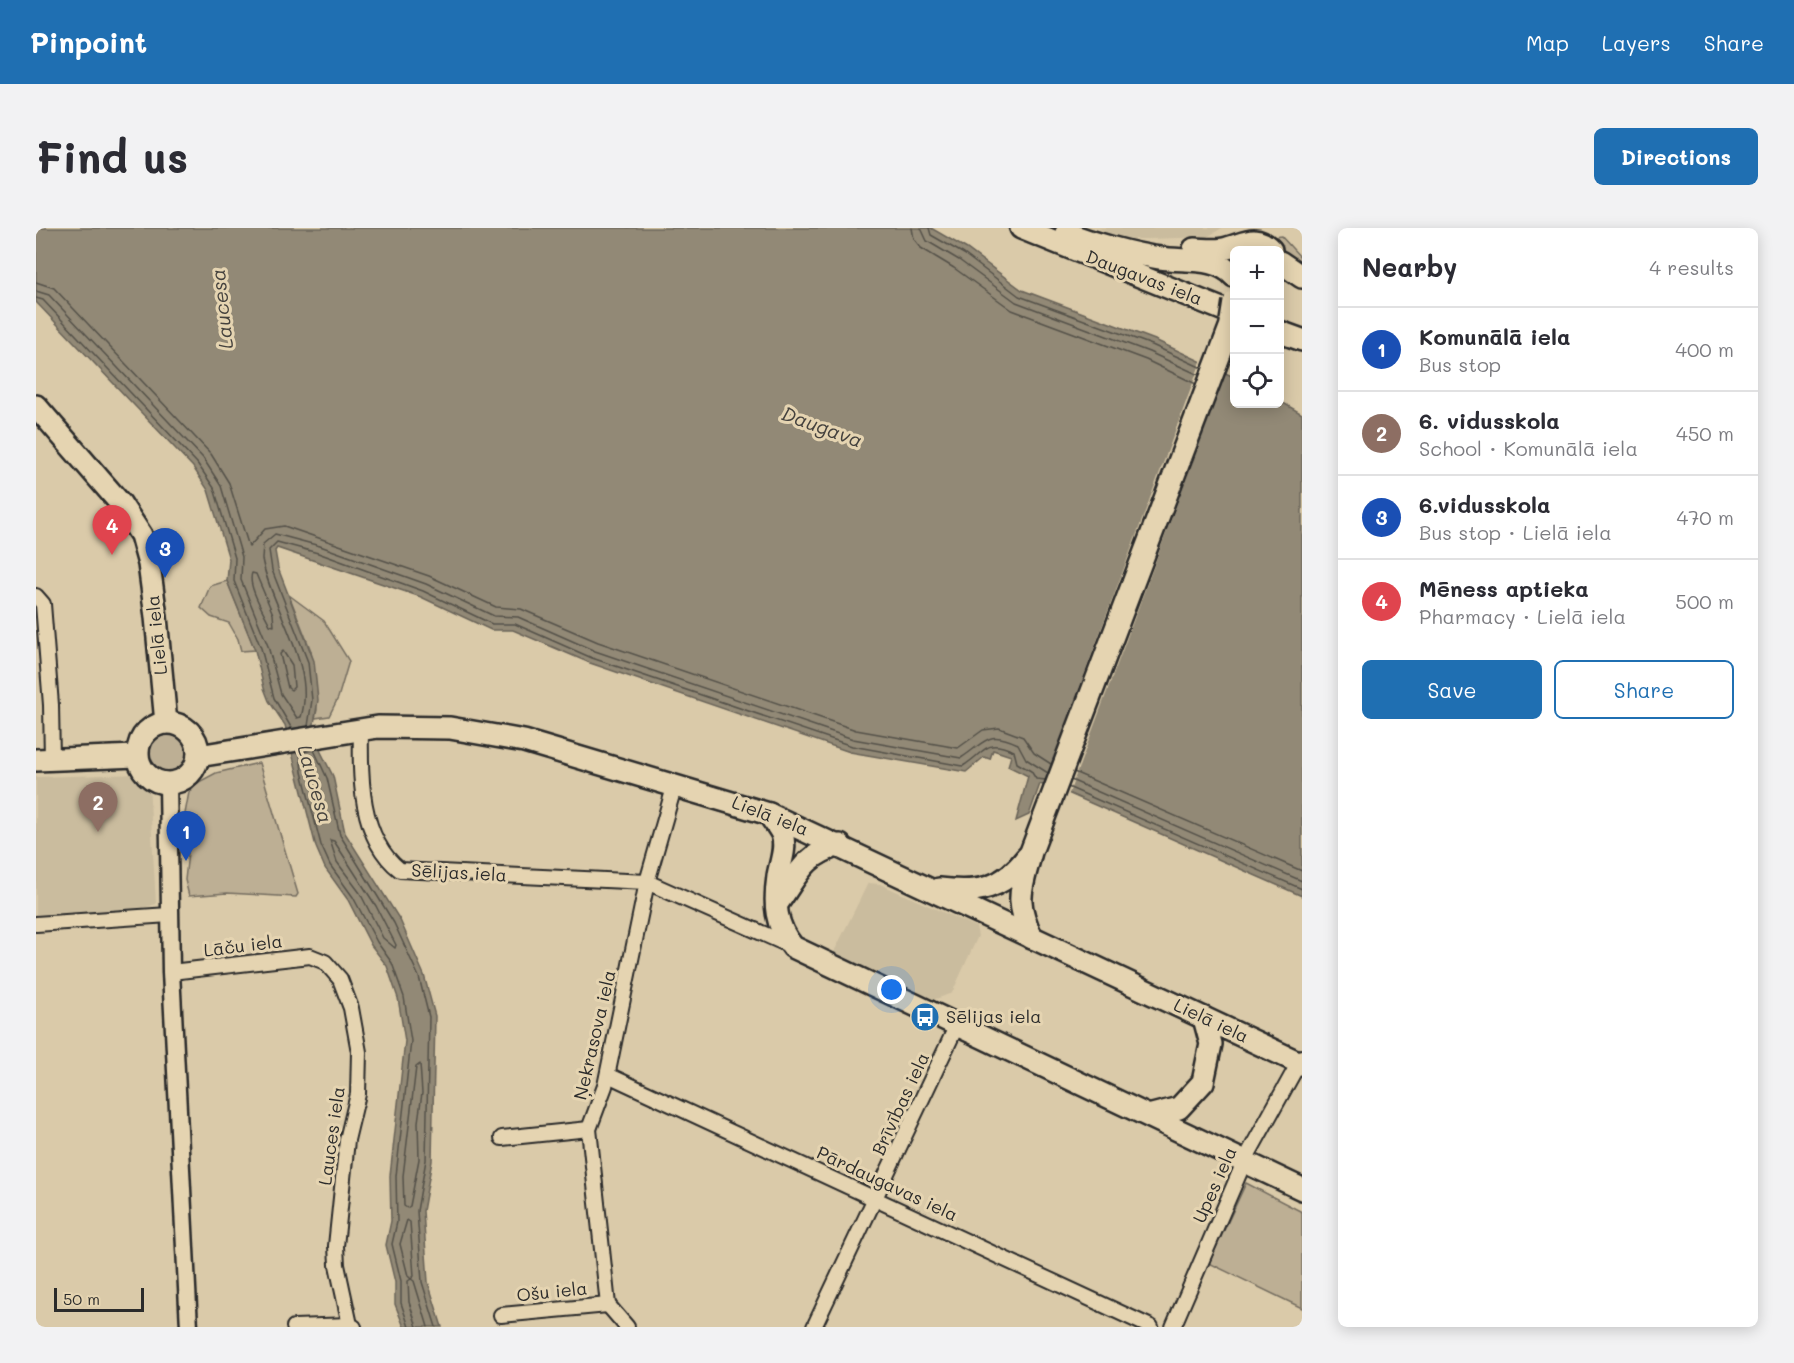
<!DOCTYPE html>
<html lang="en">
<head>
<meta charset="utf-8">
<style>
	:root { --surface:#fff; --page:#f2f2f3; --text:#2b2b33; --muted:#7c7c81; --line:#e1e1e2; --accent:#1f6fb2 }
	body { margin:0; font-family:Mali,sans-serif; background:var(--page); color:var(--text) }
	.controls { position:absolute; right:18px; top:18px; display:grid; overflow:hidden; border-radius:9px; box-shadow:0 3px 15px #0003 }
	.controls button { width:54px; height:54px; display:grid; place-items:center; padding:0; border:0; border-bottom:2px solid var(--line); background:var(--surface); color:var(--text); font:30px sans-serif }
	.scale { position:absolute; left:18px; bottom:15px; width:90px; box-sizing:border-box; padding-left:6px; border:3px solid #2b2b2b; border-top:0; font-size:16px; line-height:21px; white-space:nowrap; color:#2b2b2b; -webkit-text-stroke:4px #e5d4b1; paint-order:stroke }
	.you { position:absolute; left:856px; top:762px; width:21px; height:21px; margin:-15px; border:4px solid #fff; border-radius:50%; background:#1a73e8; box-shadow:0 0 0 9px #1a73e833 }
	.badge { display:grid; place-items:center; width:39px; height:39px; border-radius:50%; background:var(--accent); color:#fff; font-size:20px; font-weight:700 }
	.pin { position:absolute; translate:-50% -50px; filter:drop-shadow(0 2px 3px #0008) }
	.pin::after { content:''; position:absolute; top:32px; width:21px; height:18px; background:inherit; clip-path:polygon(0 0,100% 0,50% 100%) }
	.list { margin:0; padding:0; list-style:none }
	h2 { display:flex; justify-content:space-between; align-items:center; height:78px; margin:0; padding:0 24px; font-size:26px }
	h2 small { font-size:20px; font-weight:400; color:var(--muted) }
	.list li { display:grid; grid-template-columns:39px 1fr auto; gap:18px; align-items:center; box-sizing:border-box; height:84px; padding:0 24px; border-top:2px solid var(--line) }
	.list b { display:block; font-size:22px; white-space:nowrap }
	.list p { margin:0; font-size:20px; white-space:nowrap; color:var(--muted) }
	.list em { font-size:20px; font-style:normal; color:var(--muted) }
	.actions { display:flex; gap:12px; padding:18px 24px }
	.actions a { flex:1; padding:14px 0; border:2px solid var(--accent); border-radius:9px; text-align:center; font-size:21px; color:var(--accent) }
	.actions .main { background:var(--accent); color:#fff }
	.icon { flex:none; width:33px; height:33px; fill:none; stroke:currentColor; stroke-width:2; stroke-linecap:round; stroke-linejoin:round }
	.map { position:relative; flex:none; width:1266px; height:1099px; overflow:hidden; border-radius:9px }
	header { display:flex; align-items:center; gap:36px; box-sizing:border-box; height:84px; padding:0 30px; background:var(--accent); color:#fff }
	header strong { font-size:28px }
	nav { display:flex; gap:33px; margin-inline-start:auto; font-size:21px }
	.intro { display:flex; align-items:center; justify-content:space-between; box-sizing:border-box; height:144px; padding:0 36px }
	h1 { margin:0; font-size:42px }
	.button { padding:15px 27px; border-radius:9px; background:var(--accent); color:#fff; font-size:21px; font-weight:700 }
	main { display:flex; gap:36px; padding:0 36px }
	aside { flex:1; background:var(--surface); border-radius:9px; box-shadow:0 3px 15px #0003 }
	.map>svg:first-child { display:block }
</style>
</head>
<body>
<header>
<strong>Pinpoint</strong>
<nav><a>Map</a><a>Layers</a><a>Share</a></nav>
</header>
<div class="intro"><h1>Find us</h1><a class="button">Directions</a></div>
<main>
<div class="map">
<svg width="1266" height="1099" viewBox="0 0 1266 1099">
	<rect width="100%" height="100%" fill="#dacaa9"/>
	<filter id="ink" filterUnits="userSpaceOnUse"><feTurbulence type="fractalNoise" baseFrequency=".0167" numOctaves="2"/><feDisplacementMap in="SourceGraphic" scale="12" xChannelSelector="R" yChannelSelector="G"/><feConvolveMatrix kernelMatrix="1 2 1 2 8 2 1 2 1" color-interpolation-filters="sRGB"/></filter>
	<g filter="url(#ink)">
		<!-- built -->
		<g fill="#cabc9e">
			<polygon points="1062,0 1186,0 1171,9 1112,11 1084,11"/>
			<polygon points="106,546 113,555 120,676 98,683 0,688 0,549"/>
			<polygon points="832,655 844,656 940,699 942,708 916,765 897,772 797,726"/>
		</g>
		<!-- green -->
		<g fill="#bdaf94" stroke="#746d60" stroke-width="1.5">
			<polygon points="1245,8 1266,31 1266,45 1252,35 1236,9"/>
			<polygon points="191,353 219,422 205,423 202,411 193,395 175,389 165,380 174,358"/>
			<polygon points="253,367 288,393 313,433 302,470 293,488 279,490 281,482 275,423"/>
			<circle cx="132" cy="526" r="21"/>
			<polygon points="223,535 262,666 260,669 191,665 153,668 149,652 152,625 146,602 153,564 161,555 180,545"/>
			<polygon points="1210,955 1266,984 1266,1080 1173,1035"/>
		</g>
		<!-- water -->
		<polygon fill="#928976" stroke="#696358" stroke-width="1.5" points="0,0 895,0 931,21 986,62 1119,112 1198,149 1198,176 1244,173 1266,186 1266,668 1034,566 1004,556 993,587 980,593 992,548 972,538 975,528 957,522 954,531 948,529 930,544 814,524 554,435 477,402 455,402 385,369 241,320 239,323 242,340 278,433 282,472 278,496 284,522 297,548 309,605 364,692 388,747 399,788 396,933 387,983 392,1054 406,1099 368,1099 359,1076 359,1054 350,1017 355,993 354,948 369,813 362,770 351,738 335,717 312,672 289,640 280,619 249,497 233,473 228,460 219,422 191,353 193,331 172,262 157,239 0,74"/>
		<!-- pier -->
		<polygon fill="#dacaa9" points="1166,131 1191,142 1032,568 1006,560"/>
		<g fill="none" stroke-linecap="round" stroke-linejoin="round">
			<!-- shore -->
			<g stroke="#545149" stroke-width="1.5">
				<polyline points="876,0 878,11 885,20 918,40 976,82 1110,132 1160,156"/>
				<polyline points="885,0 891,13 923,32 980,74 1113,124 1163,147"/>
				<polyline points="893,0 895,7 928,26 983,68 1116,117 1166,140"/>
				<polyline points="0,54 18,60 175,226 193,255 213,319 229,301 248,298 393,348 460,379 485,381 562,414 820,502 922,520 947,502 963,500 987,509 998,525 1015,536"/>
				<path d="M0,63L13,67L167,230L185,258L206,329L205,352L232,418L245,466L261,490L265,489C281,438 235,380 226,331L227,316L239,306L284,318L390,356L458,388L482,389L559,423L817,511L925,530C950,514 951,501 982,516L990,531L1012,545"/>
				<polyline points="0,70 7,72 161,235 178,260 199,330 198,353 225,420 238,470 256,501"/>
				<path d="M216,345L220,346L237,386L238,398L234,397C228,384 211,358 216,345Z"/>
				<polygon points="247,423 256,437 258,459 255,462 252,460 244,426"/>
				<path d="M272,498L276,472L272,434L236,342L233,322L241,314L282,325L387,363L456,396H479L556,430L816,518L927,538C951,523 948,510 978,523L981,535L995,543L1000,551L1010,552"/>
				<polyline points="278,522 291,550 304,607 358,695 383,749 393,789 390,932 381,983 386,1054 400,1099"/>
				<polyline points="264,524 266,544 285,617 294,637 317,669 341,714 356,735 368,769 375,813 360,948 361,994 356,1016 365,1053 365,1075 373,1099"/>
				<polygon points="276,539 284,552 286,568 284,571 281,569 274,543"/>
				<polyline points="1038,544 1266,643"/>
				<polyline points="1035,552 1266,653"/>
				<polyline points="1032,559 1266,661"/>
				<polygon points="294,612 298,613 340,678 360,717 359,720 347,710 324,665 301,634"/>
				<polygon points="384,836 386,865 382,894 383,931 374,978 371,980 368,978 367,948 380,839"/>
				<polygon points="371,992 374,994 378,1048 375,1051 372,1048 364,1016"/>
				<polyline points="381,1099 373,1074 372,1053 375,1051 378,1053 392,1099"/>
			</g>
			<!-- minor casing -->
			<g stroke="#2b2b2b" stroke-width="18">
				<g id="minor">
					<polyline points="0,368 7,376 15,477 16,531"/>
					<path d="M325,500C324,547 323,610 364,642L611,654L755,718"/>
					<polyline points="0,696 133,687"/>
					<polyline points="135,744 274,728 289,734 304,751 315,780 323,824 322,866 311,912 300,1018 301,1037 314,1097 318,1099"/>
					<polyline points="572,847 1115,1099"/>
					<polyline points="466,910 553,901"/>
					<polyline points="465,1087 572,1077"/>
					<polyline points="258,1099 314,1097"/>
					<polyline points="591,1099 572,1077 553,901 569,858 611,654 639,556"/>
					<polyline points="778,1099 921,797"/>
					<polyline points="1137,1099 1209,932 1266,829"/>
				</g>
			</g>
			<!-- tertiary casing -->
			<g stroke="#2b2b2b" stroke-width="21">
				<polyline id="tertiary" points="132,555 135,744 153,1099"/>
			</g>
			<!-- primary casing -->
			<g stroke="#2b2b2b" stroke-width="26">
				<g id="primary">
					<polyline points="985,0 1198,86"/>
					<path d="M1030,5C1057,15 1095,26 1124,30C1149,34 1180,28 1198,48"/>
					<path d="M1158,21C1167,21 1177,23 1187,21C1205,18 1219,4 1235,22"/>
					<polyline points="1244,34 1266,49"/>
					<polyline points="1244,104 1266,112"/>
					<polyline points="0,178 84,275 105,307 113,336 120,389 130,495"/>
					<circle cx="132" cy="525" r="30"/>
					<polyline points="162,528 342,499 414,500 488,513 733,586 1266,836"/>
					<polyline points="0,532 101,528"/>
					<path d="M733,586C737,593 743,599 746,606C751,620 744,635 742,648C738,676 739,697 757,719L1266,961"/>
					<path d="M903,661C942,666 967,661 991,629"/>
					<path d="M741,676C762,647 767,627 804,617"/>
					<path d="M996,710C978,671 985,663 995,624L1198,89"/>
					<polyline points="1116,887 1143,880 1167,854 1175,816 1168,790"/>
				</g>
			</g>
			<!-- minor -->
			<use href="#minor" stroke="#e5d4b1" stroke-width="14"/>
			<!-- tertiary -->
			<use href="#tertiary" stroke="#e5d4b1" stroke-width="16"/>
			<!-- primary -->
			<use href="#primary" stroke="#e5d4b1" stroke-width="21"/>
			<!-- primary-bridge casing -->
			<g stroke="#2b2b2b" stroke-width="26" stroke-linecap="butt">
				<polyline id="primary-bridge" points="1195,93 1198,74"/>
			</g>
			<!-- primary-bridge -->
			<use href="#primary-bridge" stroke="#e5d4b1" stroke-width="21"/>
		</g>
	</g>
	<!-- icons -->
	<defs>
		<g id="bus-disc" transform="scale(1.5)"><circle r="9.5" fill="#1f6fb2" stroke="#e5d4b1"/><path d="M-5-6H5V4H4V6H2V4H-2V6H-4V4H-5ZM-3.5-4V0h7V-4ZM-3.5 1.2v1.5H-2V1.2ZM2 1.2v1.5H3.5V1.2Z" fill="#fff"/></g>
	</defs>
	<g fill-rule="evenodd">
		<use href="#bus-disc" x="889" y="789"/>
	</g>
	<g text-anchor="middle" stroke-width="6" stroke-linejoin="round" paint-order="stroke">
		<!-- street labels -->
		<g font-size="18" fill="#2b2b2b" stroke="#e5d4b1">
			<text transform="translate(1108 50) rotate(21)" y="6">Daugavas iela</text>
			<text transform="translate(121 407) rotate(-96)" y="6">Lielā iela</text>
			<text transform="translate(734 588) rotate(21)" y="6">Lielā iela</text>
			<text transform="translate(423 645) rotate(3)" y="6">Sēlijas iela</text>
			<text transform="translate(207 718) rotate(-7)" y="6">Lāču iela</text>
			<text transform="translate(1175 793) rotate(25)" y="6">Lielā iela</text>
			<text transform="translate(559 807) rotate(-77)" y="6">Ņekrasova iela</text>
			<text transform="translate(865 876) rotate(-65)" y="6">Brīvības iela</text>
			<text transform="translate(296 908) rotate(-82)" y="6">Lauces iela</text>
			<text transform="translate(851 956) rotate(25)" y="6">Pārdaugavas iela</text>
			<text transform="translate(1179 957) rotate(-66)" y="6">Upes iela</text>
			<text transform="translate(516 1064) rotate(-6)" y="6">Ošu iela</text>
		</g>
		<!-- poi labels -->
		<g font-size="18" fill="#2b2b2b" stroke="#e5d4b1" text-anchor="start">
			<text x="910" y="795">Sēlijas iela</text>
		</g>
		<!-- water labels -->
		<g font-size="20" font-style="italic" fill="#45423e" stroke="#e5d4b1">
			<text transform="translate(186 81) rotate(-96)" y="7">Laucesa</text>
			<text transform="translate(786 199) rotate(20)" y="7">Daugava</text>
			<text transform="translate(279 556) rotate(74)" y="7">Laucesa</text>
		</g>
	</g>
</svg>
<div class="controls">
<button>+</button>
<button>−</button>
<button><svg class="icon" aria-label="locate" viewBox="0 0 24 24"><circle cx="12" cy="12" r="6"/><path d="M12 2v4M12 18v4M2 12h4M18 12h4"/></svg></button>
</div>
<div class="scale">50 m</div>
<div class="you"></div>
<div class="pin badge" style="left:150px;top:633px;background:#1a4fb4">1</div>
<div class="pin badge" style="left:62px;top:604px;background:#8d6e63">2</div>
<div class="pin badge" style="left:129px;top:350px;background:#1a4fb4">3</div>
<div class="pin badge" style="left:76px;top:327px;background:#e0444e">4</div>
</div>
<aside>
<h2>Nearby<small>4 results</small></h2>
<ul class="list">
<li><span class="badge" style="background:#1a4fb4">1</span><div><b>Komunālā iela</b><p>Bus stop</p></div><em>400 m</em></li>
<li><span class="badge" style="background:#8d6e63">2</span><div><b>6. vidusskola</b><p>School · Komunālā iela</p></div><em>450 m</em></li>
<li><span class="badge" style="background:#1a4fb4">3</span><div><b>6.vidusskola</b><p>Bus stop · Lielā iela</p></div><em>470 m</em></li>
<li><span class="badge" style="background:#e0444e">4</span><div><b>Mēness aptieka</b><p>Pharmacy · Lielā iela</p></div><em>500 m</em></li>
</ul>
<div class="actions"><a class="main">Save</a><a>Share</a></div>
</aside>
</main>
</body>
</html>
